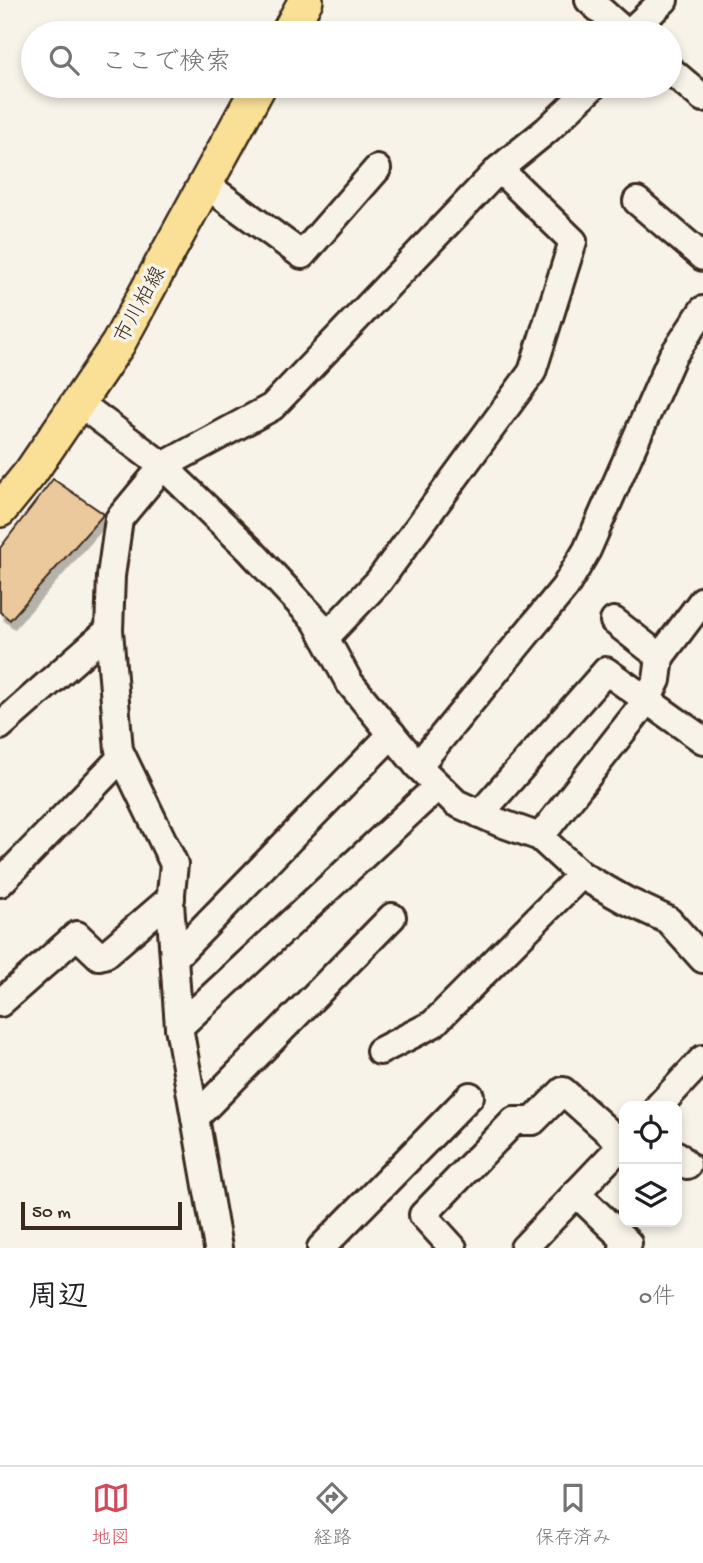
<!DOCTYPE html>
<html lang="ja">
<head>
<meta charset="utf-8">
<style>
	:root { --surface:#fff; --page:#f2f2f2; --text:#202124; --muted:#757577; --line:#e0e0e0; --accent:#d1495b }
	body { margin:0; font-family:"Gochi Hand","Klee One",sans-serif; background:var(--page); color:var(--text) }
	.controls { position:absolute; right:21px; bottom:21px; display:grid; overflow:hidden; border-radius:14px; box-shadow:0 4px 10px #0003 }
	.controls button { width:63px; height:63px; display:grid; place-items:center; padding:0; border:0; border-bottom:2px solid var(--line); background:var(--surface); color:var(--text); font:35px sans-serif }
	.scale { position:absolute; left:21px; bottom:18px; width:161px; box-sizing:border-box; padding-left:7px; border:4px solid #3b2a1e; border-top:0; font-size:19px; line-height:24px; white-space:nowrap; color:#3b2a1e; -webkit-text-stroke:5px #f7f3e8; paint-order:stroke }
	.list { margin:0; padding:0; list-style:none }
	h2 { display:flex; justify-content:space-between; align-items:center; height:91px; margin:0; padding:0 28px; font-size:30px }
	h2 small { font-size:23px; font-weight:400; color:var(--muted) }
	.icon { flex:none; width:38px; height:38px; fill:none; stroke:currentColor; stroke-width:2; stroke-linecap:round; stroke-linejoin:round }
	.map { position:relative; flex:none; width:703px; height:1248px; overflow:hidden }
	.search { position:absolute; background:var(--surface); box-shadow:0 4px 10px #0003; left:21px; right:21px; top:21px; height:77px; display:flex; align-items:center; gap:18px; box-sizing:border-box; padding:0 24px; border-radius:38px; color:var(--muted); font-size:26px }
	.sheet { height:217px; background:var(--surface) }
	nav { display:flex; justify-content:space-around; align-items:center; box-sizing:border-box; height:98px; border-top:2px solid var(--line); background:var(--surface); font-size:19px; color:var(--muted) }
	nav a { display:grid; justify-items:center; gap:4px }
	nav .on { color:var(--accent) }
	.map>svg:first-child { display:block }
</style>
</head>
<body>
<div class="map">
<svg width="703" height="1248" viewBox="0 0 703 1248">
	<defs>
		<filter id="shadow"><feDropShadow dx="4.5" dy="8" stdDeviation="0" flood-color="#0004"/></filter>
	</defs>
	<rect width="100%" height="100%" fill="#f7f3e8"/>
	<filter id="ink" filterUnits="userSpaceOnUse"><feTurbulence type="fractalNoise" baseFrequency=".0143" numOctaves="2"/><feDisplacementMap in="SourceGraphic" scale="14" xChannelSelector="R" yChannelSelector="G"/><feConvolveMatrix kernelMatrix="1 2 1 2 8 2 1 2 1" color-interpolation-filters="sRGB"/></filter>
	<g filter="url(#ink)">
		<!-- building -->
		<polygon fill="#ebc99c" stroke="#3b2a1e" stroke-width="2" filter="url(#shadow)" points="53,479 104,514 10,620 0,612 0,548"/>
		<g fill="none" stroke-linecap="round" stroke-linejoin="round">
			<!-- minor casing -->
			<g stroke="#3b2a1e" stroke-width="32">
				<g id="minor">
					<polyline points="589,0 626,33"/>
					<polyline points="629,33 664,0"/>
					<polyline points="670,70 703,98"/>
					<polyline points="205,184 302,255 377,169"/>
					<polyline points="637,201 703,257"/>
					<polyline points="79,403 163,466 248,548 316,621 349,682 418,766 456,803 498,822 540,837 581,875 625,900 668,920 703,959"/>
					<polyline points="325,638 379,581 532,372 573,241 499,169"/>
					<polyline points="660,657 703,600"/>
					<polyline points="0,726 109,630"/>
					<polyline points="418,766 565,587 587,550 672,357 703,310"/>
					<polyline points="480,814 606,671 703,740"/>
					<polyline points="540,837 647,700 657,680 660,657 614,621"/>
					<polyline points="0,883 122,757"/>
					<polyline points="174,958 392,734"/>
					<polyline points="0,1003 77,935 99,956 106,954 171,898"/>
					<polyline points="179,1027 438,786"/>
					<polyline points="380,1051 433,1024 581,875"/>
					<polyline points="659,1106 703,1059"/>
					<polyline points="195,1118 392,917"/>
					<polyline points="677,1155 687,1165"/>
					<polyline points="576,1193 628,1243 623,1248"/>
					<polyline points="218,1248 179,1027 170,903 174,864 119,750 109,630 111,576 119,519 163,466 272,407 499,169 547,130 593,86"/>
					<polyline points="321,1248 470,1096"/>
					<polyline points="453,1248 423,1215 514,1121 533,1121 563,1091 623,1145"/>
					<polyline points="524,1248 624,1143"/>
				</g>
			</g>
			<!-- major casing -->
			<g stroke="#3b2a1e" stroke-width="38">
				<g id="major">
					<polyline points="288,33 306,0"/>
					<polyline points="0,510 31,472 118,344 259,86"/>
				</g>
			</g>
			<!-- minor -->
			<use href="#minor" stroke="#f7f3e8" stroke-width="26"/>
			<!-- major -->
			<use href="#major" stroke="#f9e096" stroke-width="33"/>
		</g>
	</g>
	<g text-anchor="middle" stroke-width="7" stroke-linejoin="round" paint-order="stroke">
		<!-- street labels -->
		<g font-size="21" fill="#3b2a1e" stroke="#f7f3e8">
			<text transform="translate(139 304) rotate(-61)" y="7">市川柏線</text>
		</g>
	</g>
</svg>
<div class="controls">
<button><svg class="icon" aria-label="locate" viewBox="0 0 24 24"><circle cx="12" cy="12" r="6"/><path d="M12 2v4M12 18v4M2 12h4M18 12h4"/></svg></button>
<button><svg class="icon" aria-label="layers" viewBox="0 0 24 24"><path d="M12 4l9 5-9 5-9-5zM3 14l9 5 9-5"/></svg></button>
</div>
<div class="scale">50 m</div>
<div class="search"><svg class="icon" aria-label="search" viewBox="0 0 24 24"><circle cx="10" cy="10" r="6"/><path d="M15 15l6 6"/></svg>ここで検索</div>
</div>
<section class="sheet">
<h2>周辺<small>0件</small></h2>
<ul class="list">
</ul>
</section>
<nav>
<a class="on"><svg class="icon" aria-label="map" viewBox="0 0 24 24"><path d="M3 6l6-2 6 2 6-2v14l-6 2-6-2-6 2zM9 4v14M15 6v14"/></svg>地図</a>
<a><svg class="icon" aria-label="directions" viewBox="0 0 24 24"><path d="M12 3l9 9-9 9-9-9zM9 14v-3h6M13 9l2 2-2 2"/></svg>経路</a>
<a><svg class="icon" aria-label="saved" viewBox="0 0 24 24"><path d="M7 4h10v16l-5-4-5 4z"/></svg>保存済み</a>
</nav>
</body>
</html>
